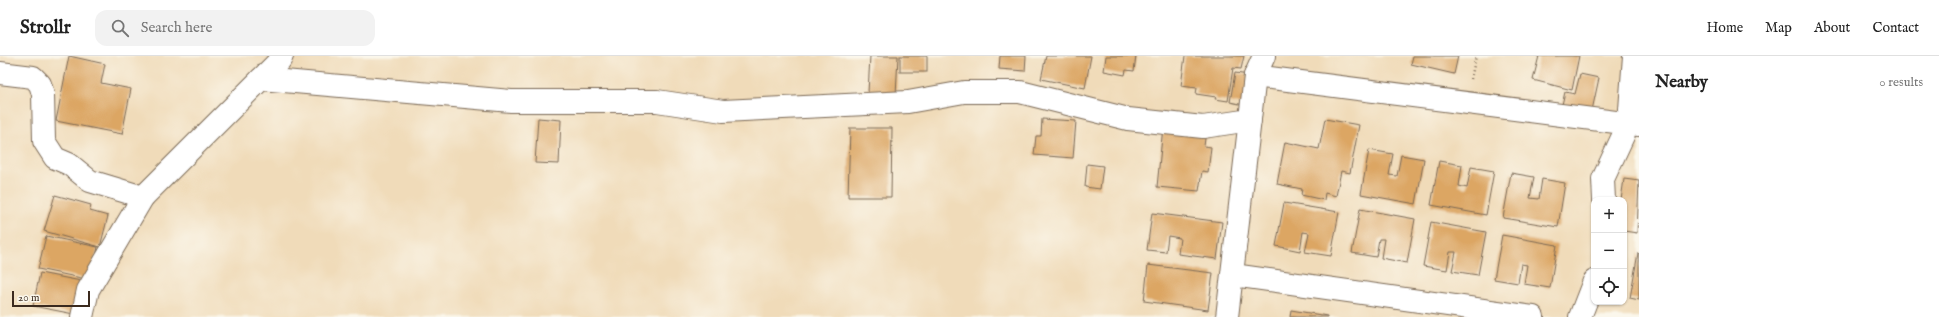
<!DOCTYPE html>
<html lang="en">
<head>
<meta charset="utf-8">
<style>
	:root { --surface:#fff; --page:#f2f2f2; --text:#222; --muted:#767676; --line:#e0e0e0 }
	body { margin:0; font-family:"IM FELL English",serif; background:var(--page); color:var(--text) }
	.controls { position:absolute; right:12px; bottom:12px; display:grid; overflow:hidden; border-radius:8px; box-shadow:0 1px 3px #0004 }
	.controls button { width:36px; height:36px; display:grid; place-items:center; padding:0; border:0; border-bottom:1px solid var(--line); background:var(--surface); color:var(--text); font:20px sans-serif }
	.scale { position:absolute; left:12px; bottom:10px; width:78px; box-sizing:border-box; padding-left:4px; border:2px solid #3b2a1e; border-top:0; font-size:11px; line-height:14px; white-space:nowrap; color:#3b2a1e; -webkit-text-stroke:3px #fbf7ec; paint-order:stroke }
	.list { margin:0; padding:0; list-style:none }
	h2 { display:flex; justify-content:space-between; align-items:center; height:52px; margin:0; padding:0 16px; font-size:17px }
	h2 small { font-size:13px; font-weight:400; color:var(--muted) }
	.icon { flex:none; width:22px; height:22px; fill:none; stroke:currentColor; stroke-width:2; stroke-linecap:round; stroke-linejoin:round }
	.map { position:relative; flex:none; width:1639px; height:261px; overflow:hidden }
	header { display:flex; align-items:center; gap:24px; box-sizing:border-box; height:56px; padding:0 20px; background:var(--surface); border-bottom:1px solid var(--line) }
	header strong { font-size:19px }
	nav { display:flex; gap:22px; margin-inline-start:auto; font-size:14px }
	.search { width:280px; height:36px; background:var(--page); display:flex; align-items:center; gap:10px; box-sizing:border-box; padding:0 14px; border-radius:12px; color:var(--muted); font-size:15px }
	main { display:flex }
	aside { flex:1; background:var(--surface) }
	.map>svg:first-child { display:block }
</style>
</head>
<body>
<header>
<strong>Strollr</strong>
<div class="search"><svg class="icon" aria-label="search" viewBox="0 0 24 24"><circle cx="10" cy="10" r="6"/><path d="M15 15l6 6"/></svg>Search here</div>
<nav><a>Home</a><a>Map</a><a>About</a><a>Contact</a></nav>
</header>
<main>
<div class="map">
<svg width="1639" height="261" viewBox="0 0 1639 261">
	<rect width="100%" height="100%" fill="#fbf7ec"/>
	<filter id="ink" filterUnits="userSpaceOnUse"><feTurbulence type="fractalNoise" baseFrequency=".025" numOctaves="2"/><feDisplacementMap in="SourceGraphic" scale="8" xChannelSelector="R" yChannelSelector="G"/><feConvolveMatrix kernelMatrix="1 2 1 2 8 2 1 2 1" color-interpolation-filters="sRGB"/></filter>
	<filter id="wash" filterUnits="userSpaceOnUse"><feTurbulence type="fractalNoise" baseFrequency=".012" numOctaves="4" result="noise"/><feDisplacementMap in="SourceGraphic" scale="16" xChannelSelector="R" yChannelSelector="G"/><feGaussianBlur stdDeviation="0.9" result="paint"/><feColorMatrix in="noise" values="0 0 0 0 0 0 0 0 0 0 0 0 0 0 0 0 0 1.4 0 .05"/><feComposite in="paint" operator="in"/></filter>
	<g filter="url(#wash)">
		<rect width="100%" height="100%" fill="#f0dbb9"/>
		<g id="blocks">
			<!-- building -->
			<g fill="#dca663">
				<polygon points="69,0 105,8 101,27 131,33 122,78 56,65"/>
				<polygon points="870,0 898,0 896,39 868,37"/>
				<rect x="900" y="0" width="27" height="16"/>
				<polygon points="1000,0 1026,0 1025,15 999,13"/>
				<polygon points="1046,0 1091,0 1085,32 1041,23"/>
				<polygon points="1106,0 1136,0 1134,15 1126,14 1125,19 1104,15"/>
				<polygon points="1185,0 1244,0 1241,13 1233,12 1228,45 1215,43 1216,41 1196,38 1197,32 1181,30"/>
				<polygon points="1413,0 1458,0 1454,18 1411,8"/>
				<polygon points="1539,0 1579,0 1572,34 1533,24"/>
				<polygon points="1235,17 1249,19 1244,49 1230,46"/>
				<polygon points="1580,18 1599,22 1591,59 1561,53 1565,36 1575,38"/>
				<polygon points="538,62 561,64 559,108 535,107"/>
				<polygon points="1042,63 1076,65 1073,102 1034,99 1036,80 1041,80"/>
				<polygon points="1325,63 1359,69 1350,117 1341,115 1336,140 1325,137 1324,144 1301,139 1302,133 1277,128 1285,86 1319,93"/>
				<polygon points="1163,71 1206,75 1204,90 1211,91 1208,116 1202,115 1199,135 1157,131"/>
				<polygon points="850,72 892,72 891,141 848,141"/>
				<polygon points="1369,94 1393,98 1389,119 1397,120 1401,99 1424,103 1416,148 1361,138"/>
				<polygon points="1439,105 1462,109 1459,130 1467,132 1471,111 1494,115 1486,159 1431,149"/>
				<polygon points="1087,108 1103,110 1100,133 1085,131"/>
				<polygon points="1511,117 1534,121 1530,142 1539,143 1542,123 1565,127 1558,171 1503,162"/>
				<polygon points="1624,123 1639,125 1637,177 1624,175 1624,144 1621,144"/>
				<polygon points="55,139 91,149 90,155 108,160 100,191 44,175"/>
				<polygon points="1284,147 1339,156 1331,200 1305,196 1309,177 1303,176 1300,195 1276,190"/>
				<polygon points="1360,153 1415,163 1407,207 1381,202 1384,183 1379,183 1376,201 1352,197"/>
				<polygon points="1152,157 1222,166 1217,203 1178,198 1180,182 1168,180 1166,196 1147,194"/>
				<polygon points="1431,166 1486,176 1478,219 1452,215 1456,196 1450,196 1447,214 1423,210"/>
				<polygon points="1502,179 1557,189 1550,232 1524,228 1527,209 1521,208 1518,227 1494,223"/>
				<polygon points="46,180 98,191 91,224 38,213"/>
				<polygon points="1638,197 1639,198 1639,244 1630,242"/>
				<polygon points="1148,209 1213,217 1208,254 1144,245"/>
				<polygon points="40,217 86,226 79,259 33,250"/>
				<polygon points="1291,254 1327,260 1327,261 1290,261"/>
			</g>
		</g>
	</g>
	<g filter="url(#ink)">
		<use href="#blocks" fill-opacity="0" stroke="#7a6854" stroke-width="1"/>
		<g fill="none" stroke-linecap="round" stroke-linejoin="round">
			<!-- minor casing -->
			<g stroke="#7a6854" stroke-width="24">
				<g id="minor">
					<polyline points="0,17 33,21 40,28 43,38 44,85 55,102 69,108 90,125 143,141"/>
					<polyline points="1255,20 1639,69"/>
					<polyline points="261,23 511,45 657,45 723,55 908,46 964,36 1020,36 1128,63 1203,71 1250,64"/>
					<polyline points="1604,144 1603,123 1629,67 1634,0"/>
					<polyline points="1233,219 1533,261"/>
					<polyline points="82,261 88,234 143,141 280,4 282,0"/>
					<polyline points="1227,261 1255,20 1264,0"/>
					<polyline points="1580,261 1594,225"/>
				</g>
			</g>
			<!-- path -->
			<polyline stroke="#7a6854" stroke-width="2.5" stroke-dasharray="1 3" stroke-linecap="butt" points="1471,23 1476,0"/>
			<!-- minor -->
			<use href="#minor" stroke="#fff" stroke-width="22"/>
		</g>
	</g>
</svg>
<div class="controls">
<button>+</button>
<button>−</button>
<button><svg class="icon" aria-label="locate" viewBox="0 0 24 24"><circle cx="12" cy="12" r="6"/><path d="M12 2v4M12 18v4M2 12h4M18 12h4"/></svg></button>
</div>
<div class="scale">20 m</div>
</div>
<aside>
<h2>Nearby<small>0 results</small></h2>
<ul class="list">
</ul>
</aside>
</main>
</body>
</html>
